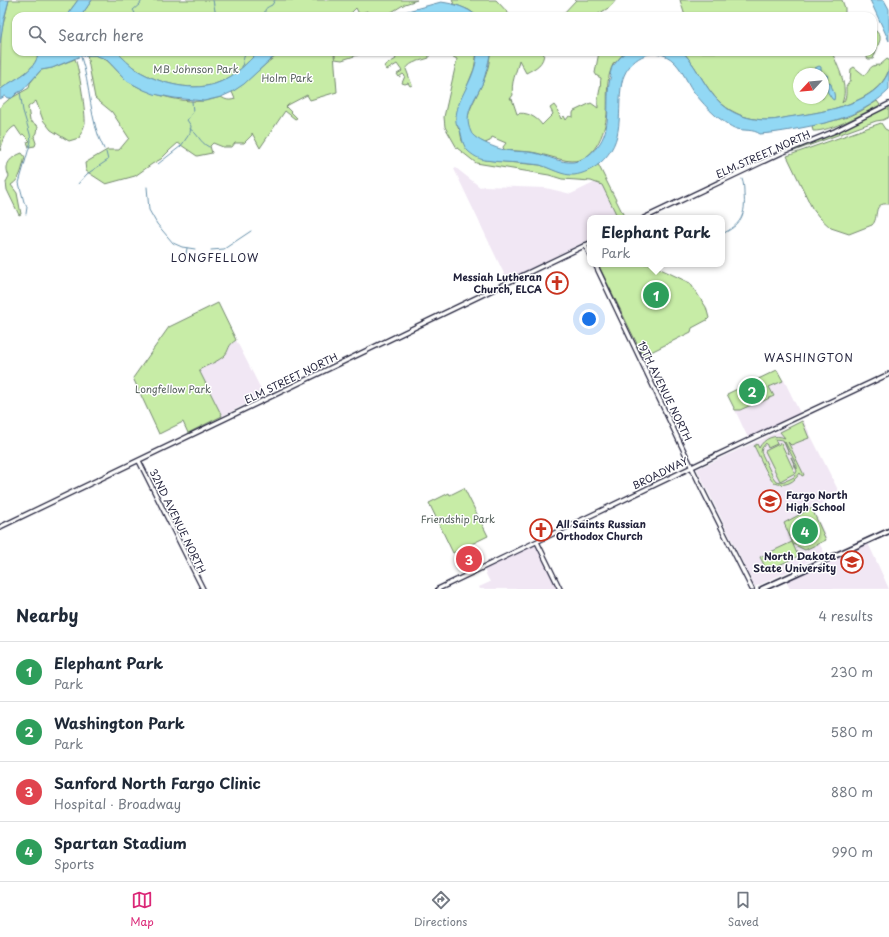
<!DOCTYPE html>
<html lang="en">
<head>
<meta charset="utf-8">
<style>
	:root { --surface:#fff; --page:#f6f6f7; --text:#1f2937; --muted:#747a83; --line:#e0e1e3; --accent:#db2777 }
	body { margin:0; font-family:"Playpen Sans",sans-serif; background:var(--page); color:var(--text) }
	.compass { position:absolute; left:793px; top:68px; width:36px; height:36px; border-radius:50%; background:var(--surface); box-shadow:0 1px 3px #0004; rotate:244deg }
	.you { position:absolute; left:589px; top:319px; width:14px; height:14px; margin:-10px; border:3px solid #fff; border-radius:50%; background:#1a73e8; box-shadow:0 0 0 6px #1a73e833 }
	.badge { display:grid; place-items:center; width:26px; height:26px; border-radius:50%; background:var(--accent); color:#fff; font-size:13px; font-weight:700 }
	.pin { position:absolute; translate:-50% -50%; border:2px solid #fff; box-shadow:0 1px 4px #0006 }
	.popup { position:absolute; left:587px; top:215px; width:138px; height:52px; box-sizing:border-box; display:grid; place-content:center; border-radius:8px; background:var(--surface); filter:drop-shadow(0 1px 3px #0005); font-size:13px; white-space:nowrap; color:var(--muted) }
	.popup b { font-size:15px; color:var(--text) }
	.popup::after { content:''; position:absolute; left:50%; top:100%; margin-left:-8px; border:8px solid transparent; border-top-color:var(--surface) }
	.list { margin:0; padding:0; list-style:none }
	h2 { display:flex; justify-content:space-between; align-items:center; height:52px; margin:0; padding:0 16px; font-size:17px }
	h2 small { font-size:13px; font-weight:400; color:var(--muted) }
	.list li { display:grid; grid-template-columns:26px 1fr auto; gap:12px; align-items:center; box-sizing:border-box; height:60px; padding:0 16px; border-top:1px solid var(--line) }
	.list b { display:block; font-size:15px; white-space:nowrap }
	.list p { margin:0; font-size:13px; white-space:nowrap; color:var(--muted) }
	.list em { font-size:13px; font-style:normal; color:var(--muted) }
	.icon { flex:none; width:22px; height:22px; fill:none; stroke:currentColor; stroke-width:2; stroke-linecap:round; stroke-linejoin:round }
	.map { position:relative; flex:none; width:889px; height:589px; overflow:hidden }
	.search { position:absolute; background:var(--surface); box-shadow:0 1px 3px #0004; left:12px; right:12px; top:12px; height:44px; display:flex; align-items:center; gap:10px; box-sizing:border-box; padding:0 14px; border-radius:12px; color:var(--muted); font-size:15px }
	.sheet { height:292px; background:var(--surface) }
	nav { display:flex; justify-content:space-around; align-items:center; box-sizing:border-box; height:56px; border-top:1px solid var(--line); background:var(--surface); font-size:11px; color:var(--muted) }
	nav a { display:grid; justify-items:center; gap:2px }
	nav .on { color:var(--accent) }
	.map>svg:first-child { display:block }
</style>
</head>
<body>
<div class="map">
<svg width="889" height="589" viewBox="0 0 889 589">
	<rect width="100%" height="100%" fill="#fff"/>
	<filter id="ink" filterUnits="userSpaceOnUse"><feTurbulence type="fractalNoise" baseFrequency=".025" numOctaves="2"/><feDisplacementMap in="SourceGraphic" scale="8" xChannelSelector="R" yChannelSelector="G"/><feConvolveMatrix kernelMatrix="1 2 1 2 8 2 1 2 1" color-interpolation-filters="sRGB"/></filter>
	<g filter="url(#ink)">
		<!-- built -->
		<g fill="#f1e7f4">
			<polygon points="456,168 480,187 484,186 546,188 571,194 600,180 618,218 590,218 590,239 507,280 454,169"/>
			<polygon points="236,340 264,395 222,416 199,370 222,357 227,352 229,346"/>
			<polygon points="784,380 800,413 748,438 735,410 740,410 758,402 759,403 773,397 769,387"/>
			<polygon points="803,420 840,494 813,508 827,539 819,543 825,554 755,587 697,469"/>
			<polygon points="868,543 889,589 790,589 786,581"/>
			<polygon points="536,544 559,589 480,589 479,587 490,582 484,570"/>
		</g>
		<!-- green -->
		<g fill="#c7eca6" stroke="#748770" fill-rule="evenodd">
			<path d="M9,0H78L66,16H16V52H39C34,74 15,77 0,90L1,33Z"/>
			<polygon points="92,0 417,0 405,4 390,13 370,16 367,11 359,14 356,8 348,16 81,16"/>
			<polygon points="452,0 496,0 511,16 477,16 469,10 454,4"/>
			<polygon points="576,0 616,0 610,7 595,16 561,16"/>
			<polygon points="680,0 842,0 845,8 845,16 685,16"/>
			<polygon points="873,31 876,31 880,36 880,40 873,59 868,59 864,52 873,52"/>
			<path d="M117,52H258C247,63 235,76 220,82C195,93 160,84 137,70C130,65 123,59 117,52Z"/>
			<path d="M281,52H367L342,60L335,59V53H334L337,92L310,100L307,95L288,105L286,107L297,118L295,119L285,111L260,148L252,133V135L244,143H235L232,147H223L213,143L210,146L212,153L197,156L178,143L170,150L161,159L152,164L135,176L106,184L86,171L85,163L107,150H119L129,138L112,112L95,98L87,55C109,54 112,69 127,80C143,93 182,103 203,101C209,101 216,98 221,97C226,100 229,101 235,99L232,92C250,80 264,64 281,52Z"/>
			<path d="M393,52H434L429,55V58C421,61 411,61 406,69L412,85L410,86L408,83L405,84L402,83L405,76L403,74L399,77L397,74L402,71L397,64L387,70L384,66L396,59Z"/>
			<path d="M444,52H477L474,69L458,109L457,116L458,128L460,130L462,141L471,152L484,160L540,165C557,170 565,178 584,171C590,169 594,167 598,164L625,218H618L602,185L591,181L562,179L549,175L476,163L457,148L445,127L444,117L457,59Z"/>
			<path d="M490,52H544C544,64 536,68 526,73L519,60C517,72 510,83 513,95L510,99H512L517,114C525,111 537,117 542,125L553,114L550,108L554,105L557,109L561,119L564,116L566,120L569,116L573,117V113L574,111L591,103L598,108C597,100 599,95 600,88C601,84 600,82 601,78L597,76L595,73L599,52H625L615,63L614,62C605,80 608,95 607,114C605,133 594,162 571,161C558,160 544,154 531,152C522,151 513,151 504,150L503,147L506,143L492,137L490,141L485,143C452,130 474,104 483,82C487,73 490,62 490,52Z"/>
			<path d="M683,52H832C838,68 849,86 842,103C847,99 846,93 846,87L850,81L851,69L854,67L864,75C872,71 867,65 880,65L887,59L889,60C889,64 889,68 888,72C876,103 824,112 796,116C787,117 778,120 768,120C757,120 746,118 736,113C708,100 702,72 683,52ZM799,74H823V98H799Z"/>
			<path d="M75,59C79,67 86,115 85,123C84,128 81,133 79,138L69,141L51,130L43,120L36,101L28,107L30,121L38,126L37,133L34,137L36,143L35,146L29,147L27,142L30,141L23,134L21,135L15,126C6,131 3,141 0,151V107L8,100L29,88L30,83L41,70L52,68Z"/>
			<path d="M877,101L880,105C864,113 830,132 813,131L812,126L848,117L861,111Z"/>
			<polygon points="889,105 889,117 883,120 876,121 794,151 789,151"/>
			<path d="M881,123L885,129L889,131V204C871,202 880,218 872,225L849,234L831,228L819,217L812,208L787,156Z"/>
			<path d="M22,153L25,157C22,168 21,179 11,185L17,193L21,214L19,215L7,190L6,182L9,176C3,164 11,157 22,153Z"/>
			<polygon points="598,264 650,264 690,283 706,307 709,318 707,320 692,328 691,332 643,356"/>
			<path d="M218,303L236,340C227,346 230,349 225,355C218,362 207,365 199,370L222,416L188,433L183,422L159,434L133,378L169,327Z"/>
			<polygon points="777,370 783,381 769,387 774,396 759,403 758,402 740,410 735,410 727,394"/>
			<path d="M802,421L809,438L791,445L788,442L804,475L802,476L800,473C797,477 794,481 789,483C784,485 778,485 773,482C768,477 758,453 754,446L757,444L759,448C764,438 775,434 785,438L780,432ZM775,439L783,440L789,454L784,441L785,442L797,466V469L791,457L797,471L794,477L788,480L780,482L776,481L773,477L761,452L762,448L766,443L768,448L777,444Z"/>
			<polygon points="781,443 795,473 780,481 765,451"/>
			<polygon points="464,488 488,536 453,553 429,503 449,493 450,495"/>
			<polygon points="810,509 812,509 826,540 805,550 793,544 784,523"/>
			<polygon points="792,542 798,556 767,571 760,557"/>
		</g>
		<!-- water -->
		<g fill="#92d8f4" stroke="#658faa">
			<polygon points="0,0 9,0 4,19 0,43"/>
			<polygon points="78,0 92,0 81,16 66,16"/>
			<polygon points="870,0 884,0 889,9 889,41"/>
			<path d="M441,2C455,4 466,7 477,16H389Z"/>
			<path d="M39,52H117C123,58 130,65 137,70C160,84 195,93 220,82C235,76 247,63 258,52H281L270,60L244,84L232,92L221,97L204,101L174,98L154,94L144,90L127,81L106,59L94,55L81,56L52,68L41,70L23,90L17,93L12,98H9L5,96L0,99V90C15,77 34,74 39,52Z"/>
			<path d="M477,52H490V55C488,64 486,73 483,82C476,99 462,113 471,132C473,139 497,149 505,150C515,152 525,151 535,153C548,156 560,163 573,162C583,161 594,152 600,143C613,123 604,97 611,75L610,74L612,67L625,52H683C700,70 707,95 728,109C740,117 754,120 768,120C777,120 786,117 795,116C824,112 879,103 889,70V90C866,113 837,121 806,127C791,130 776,133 760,134C753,129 745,131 737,129C730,127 722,120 716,116C708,109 700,100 693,91C685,79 680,63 666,56C647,47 626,63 622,82C616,112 627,140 599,164C593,169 583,174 574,175C563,176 550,168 540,165C521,162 502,163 485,160C479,160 467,152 465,147C462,142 462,135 460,130C459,127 456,125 456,122C455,116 458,106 460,101C467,85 477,70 477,52Z"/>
			<path d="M819,66L821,67V72L828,76L826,81L831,84C832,90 836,94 834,100L832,99L827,91L828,88L823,84V79L825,77L823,76V74H812L815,68Z"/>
		</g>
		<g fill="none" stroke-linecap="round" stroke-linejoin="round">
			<!-- stream -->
			<g stroke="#658faa" stroke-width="1">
				<polyline points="213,0 216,16"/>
				<polyline points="132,16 135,13 133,10 140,4 142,0"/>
				<path d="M265,16C264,8 266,8 272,5L275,0"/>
				<path d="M81,57C91,87 89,120 104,149"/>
				<polyline points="242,67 245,52"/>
				<polyline points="20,92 23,111 30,134 31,141 19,183 24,202 27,207 26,214"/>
				<path d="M190,129C198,133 199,142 209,147"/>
				<polyline points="158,164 181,146 190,133 191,126 187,120 193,112 192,101"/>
				<polyline points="77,185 87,174 108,160 106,152"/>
				<polyline points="147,187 149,210 157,224 173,243 182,247 195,249"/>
				<path d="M722,234C741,225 746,215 744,194C744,189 744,184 742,179"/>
				<polyline points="211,250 224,249 251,231"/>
				<polyline points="186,254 187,248"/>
			</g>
			<!-- secondary casing -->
			<g stroke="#22223b" stroke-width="6">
				<g id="secondary">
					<polyline points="644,218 781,153 835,131 889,104"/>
					<polyline points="585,245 590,255"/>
					<polyline points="595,264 703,491 752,589"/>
					<polyline points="139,461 203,589"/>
					<polyline points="0,527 590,243"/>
					<polyline points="537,542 560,589"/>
					<polyline points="438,589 717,455 889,374"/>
				</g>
			</g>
			<!-- primary casing -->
			<g stroke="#22223b" stroke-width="7">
				<polyline id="primary" points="762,589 889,531"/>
			</g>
			<!-- secondary -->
			<use href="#secondary" stroke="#fff" stroke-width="3.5"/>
			<!-- primary -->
			<use href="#primary" stroke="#fff" stroke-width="4"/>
		</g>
	</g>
	<!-- icons -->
	<defs>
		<g id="church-ring" transform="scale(1.15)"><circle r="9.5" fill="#fff" stroke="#c8321e" stroke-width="1.5"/><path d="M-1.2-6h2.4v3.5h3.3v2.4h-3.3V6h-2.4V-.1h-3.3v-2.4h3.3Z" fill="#c8321e"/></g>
		<g id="school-ring" transform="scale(1.15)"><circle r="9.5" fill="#fff" stroke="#c8321e" stroke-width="1.5"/><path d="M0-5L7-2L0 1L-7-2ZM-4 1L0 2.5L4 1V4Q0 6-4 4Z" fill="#c8321e"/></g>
		<g id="university-ring" transform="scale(1.15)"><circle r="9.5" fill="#fff" stroke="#c8321e" stroke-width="1.5"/><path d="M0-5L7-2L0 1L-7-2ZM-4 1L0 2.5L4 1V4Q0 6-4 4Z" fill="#c8321e"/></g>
	</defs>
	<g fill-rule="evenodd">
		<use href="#church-ring" x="557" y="283"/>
		<use href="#school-ring" x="770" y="501"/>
		<use href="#church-ring" x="541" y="530"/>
		<use href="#university-ring" x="852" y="562"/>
	</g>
	<g text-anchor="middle" stroke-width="3" stroke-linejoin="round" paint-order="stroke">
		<!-- park labels -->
		<g font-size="10" fill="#545f5b" stroke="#fff">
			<text x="196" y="73">MB Johnson Park</text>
			<text x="287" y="82">Holm Park</text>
			<text x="173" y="393">Longfellow Park</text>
			<text x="458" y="523">Friendship Park</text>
		</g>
		<!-- street labels -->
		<g font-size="10" fill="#22223b" stroke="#fff">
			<text transform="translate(763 154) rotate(-24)" y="4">ELM STREET NORTH</text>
			<text transform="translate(291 378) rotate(-26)" y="4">ELM STREET NORTH</text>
			<text transform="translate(665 391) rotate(64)" y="4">19TH AVENUE NORTH</text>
			<text transform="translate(660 473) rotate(-26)" y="4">BROADWAY</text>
			<text transform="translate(178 521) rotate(64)" y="4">32ND AVENUE NORTH</text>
		</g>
		<!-- poi labels -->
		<g font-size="10" font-weight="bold" fill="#22223b" stroke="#fff" text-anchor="end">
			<text x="542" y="281">Messiah Lutheran<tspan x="542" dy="12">Church, ELCA</tspan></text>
			<text x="786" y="499" text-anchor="start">Fargo North<tspan x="786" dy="12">High School</tspan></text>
			<text x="556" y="528" text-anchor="start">All Saints Russian<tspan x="556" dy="12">Orthodox Church</tspan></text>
			<text x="836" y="560">North Dakota<tspan x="836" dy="12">State University</tspan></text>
		</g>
		<!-- neighbourhood labels -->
		<g font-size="11" letter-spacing="1" fill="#22223b" stroke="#fff">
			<text x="215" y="262">LONGFELLOW</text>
			<text x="809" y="362">WASHINGTON</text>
		</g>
	</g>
</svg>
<svg class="compass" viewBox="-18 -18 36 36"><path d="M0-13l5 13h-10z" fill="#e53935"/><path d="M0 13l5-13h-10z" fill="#747a83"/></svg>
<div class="you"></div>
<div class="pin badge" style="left:656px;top:295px;background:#2e9e5b">1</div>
<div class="popup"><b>Elephant Park</b>Park</div>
<div class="pin badge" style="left:752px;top:391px;background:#2e9e5b">2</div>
<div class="pin badge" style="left:469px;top:559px;background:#e0444e">3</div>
<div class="pin badge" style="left:805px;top:531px;background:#2e9e5b">4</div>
<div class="search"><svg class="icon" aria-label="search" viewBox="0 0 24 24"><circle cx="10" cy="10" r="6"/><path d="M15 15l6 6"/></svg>Search here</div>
</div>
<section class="sheet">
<h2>Nearby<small>4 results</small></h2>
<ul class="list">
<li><span class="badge" style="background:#2e9e5b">1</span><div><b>Elephant Park</b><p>Park</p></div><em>230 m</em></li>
<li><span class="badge" style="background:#2e9e5b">2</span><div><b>Washington Park</b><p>Park</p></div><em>580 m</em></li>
<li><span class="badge" style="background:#e0444e">3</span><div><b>Sanford North Fargo Clinic</b><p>Hospital · Broadway</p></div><em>880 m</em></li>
<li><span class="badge" style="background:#2e9e5b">4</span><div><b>Spartan Stadium</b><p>Sports</p></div><em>990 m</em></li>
</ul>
</section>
<nav>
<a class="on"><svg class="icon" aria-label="map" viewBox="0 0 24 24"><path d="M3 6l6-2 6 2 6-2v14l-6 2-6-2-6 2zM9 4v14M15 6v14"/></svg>Map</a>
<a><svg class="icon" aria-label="directions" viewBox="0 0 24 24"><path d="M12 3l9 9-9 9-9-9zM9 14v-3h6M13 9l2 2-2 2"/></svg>Directions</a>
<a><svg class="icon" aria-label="saved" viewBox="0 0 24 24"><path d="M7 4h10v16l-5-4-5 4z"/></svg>Saved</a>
</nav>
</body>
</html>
